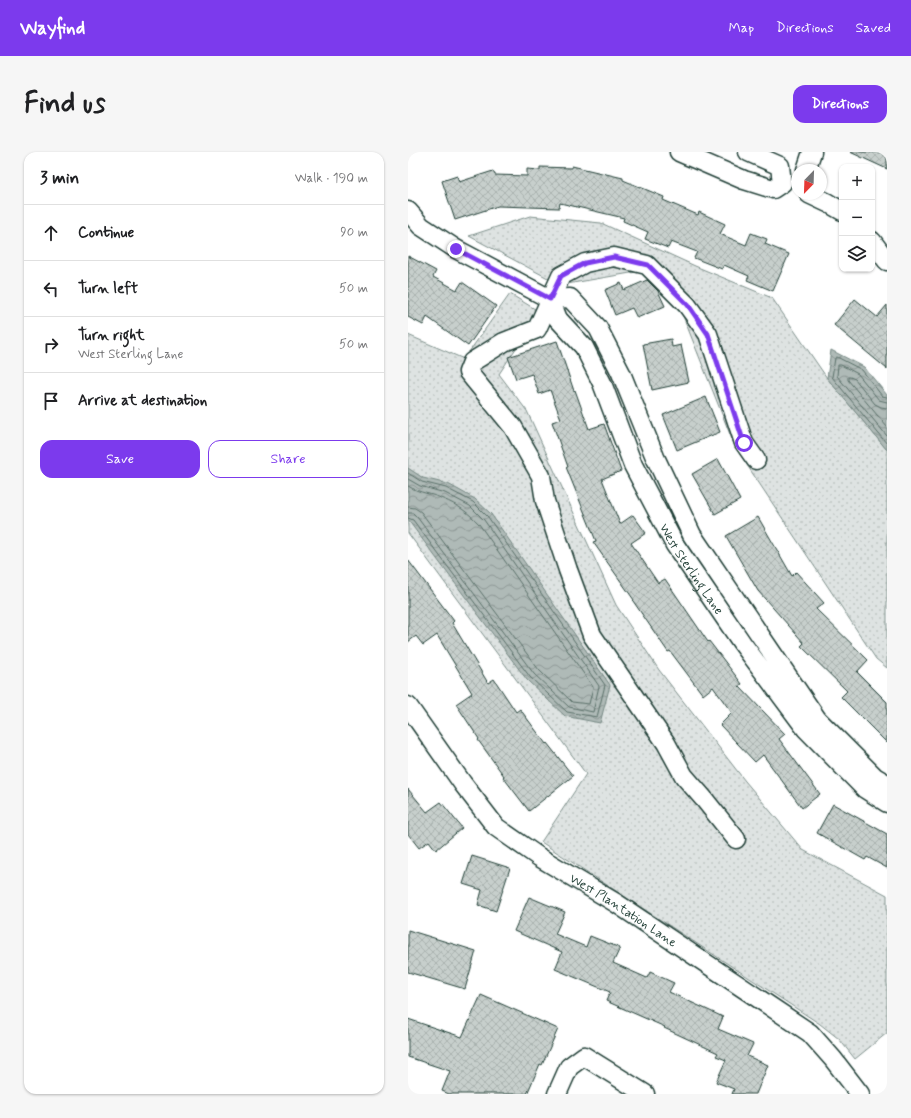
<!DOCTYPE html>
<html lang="en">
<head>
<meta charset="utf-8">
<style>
	:root { --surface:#fff; --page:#f6f6f6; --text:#202124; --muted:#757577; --line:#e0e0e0; --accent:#7c3aed }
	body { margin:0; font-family:Mynerve,sans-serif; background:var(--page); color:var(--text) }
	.controls { position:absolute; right:12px; top:12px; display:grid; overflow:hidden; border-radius:8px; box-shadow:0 1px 3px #0004 }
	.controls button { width:36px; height:36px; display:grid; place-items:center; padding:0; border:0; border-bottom:1px solid var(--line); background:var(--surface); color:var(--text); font:20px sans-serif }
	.compass { position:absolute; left:383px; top:12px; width:36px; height:36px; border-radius:50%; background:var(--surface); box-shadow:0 1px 3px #0004; rotate:203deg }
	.stop { position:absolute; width:12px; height:12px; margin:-9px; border:3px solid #7c3aed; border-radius:50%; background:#fff }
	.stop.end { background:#7c3aed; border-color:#fff; box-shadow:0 1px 4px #0008 }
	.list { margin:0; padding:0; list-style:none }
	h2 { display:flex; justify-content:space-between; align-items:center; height:52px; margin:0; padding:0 16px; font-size:17px }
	h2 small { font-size:13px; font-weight:400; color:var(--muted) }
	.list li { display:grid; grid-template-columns:26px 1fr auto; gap:12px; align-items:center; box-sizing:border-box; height:56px; padding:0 16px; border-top:1px solid var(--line) }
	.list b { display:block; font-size:15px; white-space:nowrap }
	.list p { margin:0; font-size:13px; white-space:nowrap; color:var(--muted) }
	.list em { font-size:13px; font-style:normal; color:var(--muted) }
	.actions { display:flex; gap:8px; padding:12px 16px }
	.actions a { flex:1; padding:9px 0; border:1px solid var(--accent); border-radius:12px; text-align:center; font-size:14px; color:var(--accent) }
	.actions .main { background:var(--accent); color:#fff }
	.icon { flex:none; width:22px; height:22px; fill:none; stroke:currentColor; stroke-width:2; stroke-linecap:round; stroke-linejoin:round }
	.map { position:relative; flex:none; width:479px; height:942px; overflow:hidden; border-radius:12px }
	header { display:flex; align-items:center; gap:24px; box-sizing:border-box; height:56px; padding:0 20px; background:var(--accent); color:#fff }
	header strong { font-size:19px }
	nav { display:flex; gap:22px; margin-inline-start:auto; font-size:14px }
	.intro { display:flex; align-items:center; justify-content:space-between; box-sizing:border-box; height:96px; padding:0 24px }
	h1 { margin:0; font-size:28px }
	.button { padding:10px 18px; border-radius:12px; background:var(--accent); color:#fff; font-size:14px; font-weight:700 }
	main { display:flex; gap:24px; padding:0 24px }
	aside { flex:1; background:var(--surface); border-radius:12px; box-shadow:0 1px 3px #0004 }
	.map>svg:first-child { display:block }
</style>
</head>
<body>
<header>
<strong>Wayfind</strong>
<nav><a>Map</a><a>Directions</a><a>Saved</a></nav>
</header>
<div class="intro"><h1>Find us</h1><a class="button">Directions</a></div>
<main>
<aside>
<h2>3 min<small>Walk · 190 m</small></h2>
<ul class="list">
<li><svg class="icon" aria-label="ahead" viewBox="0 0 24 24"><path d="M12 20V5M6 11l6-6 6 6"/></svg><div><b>Continue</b></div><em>90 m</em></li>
<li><svg class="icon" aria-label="left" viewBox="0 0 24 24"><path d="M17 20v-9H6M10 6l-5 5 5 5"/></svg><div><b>Turn left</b></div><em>50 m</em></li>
<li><svg class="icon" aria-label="right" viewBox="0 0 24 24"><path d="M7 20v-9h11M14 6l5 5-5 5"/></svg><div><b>Turn right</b><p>West Sterling Lane</p></div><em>50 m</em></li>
<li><svg class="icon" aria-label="arrive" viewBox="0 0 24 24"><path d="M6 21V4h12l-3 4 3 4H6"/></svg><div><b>Arrive at destination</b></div></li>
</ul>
<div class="actions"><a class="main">Save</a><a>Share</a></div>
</aside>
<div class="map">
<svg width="479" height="942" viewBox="0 0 479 942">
	<defs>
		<pattern id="grass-dots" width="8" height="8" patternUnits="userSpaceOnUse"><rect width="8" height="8" fill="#dee3e2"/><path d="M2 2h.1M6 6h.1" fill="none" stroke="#bec4c2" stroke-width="1.8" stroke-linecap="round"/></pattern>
		<pattern id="water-waves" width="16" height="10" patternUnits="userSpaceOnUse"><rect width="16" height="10" fill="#afbab7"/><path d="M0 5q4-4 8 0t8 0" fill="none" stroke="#8e9896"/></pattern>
		<pattern id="building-cross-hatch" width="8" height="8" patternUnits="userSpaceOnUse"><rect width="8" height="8" fill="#c7cfcc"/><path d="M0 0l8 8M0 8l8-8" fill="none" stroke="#aab3b0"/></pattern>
	</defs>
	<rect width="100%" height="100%" fill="#fff"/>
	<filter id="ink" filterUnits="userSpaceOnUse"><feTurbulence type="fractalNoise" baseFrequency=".025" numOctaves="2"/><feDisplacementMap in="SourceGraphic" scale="8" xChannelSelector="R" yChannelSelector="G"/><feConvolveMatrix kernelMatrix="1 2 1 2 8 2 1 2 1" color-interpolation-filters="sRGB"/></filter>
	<g filter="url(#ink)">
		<!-- grass -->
		<g fill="url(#grass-dots)" stroke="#7e908b">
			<polygon points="122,64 193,71 287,114 364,146 419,226 479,298 479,516 468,507 327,295 275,164 240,118 153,133 61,84"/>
			<polygon points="102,142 132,160 91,222 119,259 208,453 251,518 337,629 395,698 479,743 479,881 447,907 431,887 412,872 133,690 178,622 0,381 0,183 56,207"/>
		</g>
		<!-- water -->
		<g fill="url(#water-waves)" stroke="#758883">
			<polygon points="423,198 456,215 479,243 479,298 419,226"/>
			<polygon points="0,316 15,326 40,332 67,347 83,362 202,533 192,571 157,564 119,528 0,368"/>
		</g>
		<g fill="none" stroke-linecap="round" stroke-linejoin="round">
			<!-- shore -->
			<g stroke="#596f68" stroke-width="1">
				<polyline points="479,245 474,244 454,218 429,205 427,206 424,225 479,292"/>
				<polyline points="479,250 471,248 450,222 433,213 430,213 429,224 479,284"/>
				<polyline points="479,256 473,255 467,252 447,227 442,225 440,225 440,228 479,275"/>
				<polyline points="0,321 14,330 38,336 65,350 80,365 197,533 189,565 159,560 122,525 5,368 0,366"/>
				<polyline points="0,327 12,334 37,341 62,354 76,368 191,534 185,560 161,555 126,522 9,365 5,361 0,361"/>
				<path d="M0,334C13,342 23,341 35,347C50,353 61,361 71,372L185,535L181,552L164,550L131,518L13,360L7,356L0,355"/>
			</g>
		</g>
		<!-- building -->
		<g fill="url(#building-cross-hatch)" stroke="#1f3d34">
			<polygon points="442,0 479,0 479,17"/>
			<polygon points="164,14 215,26 215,28 256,45 255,48 290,63 291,60 317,72 312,82 338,93 343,81 359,87 357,92 381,102 365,139 339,128 341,124 316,113 314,117 286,106 289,100 263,90 260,96 237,87 240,80 215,69 216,66 152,51 151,56 90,54 47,68 34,29 49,24 51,30 85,19 87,23 119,24 119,17 132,18 132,15 164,16"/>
			<polygon points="0,104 28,119 25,125 49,138 54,130 88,154 60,194 19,165 15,173 0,165"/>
			<polygon points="239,128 250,139 257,154 229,166 224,156 207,163 197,138 213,131 216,138"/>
			<polygon points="447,147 469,165 479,153 479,217 426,173"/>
			<polygon points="263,187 264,195 273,193 281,230 244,238 235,192"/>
			<polygon points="149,189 166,239 167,238 181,277 196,272 213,319 194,327 212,372 225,363 238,381 223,391 250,431 257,427 300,490 301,489 334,532 331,534 377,582 371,587 412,642 394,656 355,603 347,610 312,573 324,561 305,535 295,543 262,499 260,500 225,449 226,448 185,390 188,389 158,315 160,315 144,270 153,267 142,238 131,242 124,222 108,227 100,205"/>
			<polygon points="298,245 312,280 269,298 255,263"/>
			<polygon points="310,307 332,348 307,362 284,322"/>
			<polygon points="350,365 384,424 388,420 416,451 408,457 460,508 449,520 479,550 479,591 433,545 439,539 393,494 396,491 350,439 318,384"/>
			<polygon points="0,408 46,469 44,471 80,531 86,527 108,560 112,557 138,592 139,591 165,624 121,659 95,625 96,624 70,588 71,587 48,552 64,541 29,483 15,493 8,484 0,490"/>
			<polygon points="0,637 19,660 33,650 54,676 28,698 21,689 11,696 0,682"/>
			<polygon points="425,652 479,682 479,716 459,705 457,708 409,681"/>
			<polygon points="64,704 102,716 88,759 70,753 74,738 55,732"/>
			<polygon points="121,745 157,760 147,782 178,795 182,784 212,796 205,811 239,826 242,820 266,831 261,840 315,865 310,877 345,892 339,904 360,913 348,942 324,942 326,937 308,930 318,908 308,904 310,901 256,876 257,875 198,849 202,840 147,817 154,800 106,779"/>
			<polygon points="0,778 68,799 57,837 0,820"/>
			<polygon points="73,843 150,877 134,913 132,912 119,942 41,942 34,939 42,919 0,905 0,867 54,885"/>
		</g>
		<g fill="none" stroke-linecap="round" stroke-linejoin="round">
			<!-- minor casing -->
			<g stroke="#1f3d34" stroke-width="21">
				<g id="minor">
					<polyline points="271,0 336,28 365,37 374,31"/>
					<polyline points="340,0 372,14 374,31"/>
					<polyline points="398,18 404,0"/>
					<polyline points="401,42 420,51 434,59"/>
					<polyline points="0,59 13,74 48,97 142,147"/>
					<polyline points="464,89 479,109"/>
					<path id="s1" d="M0,554L55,632L88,675L131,705L208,751L402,881L425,907L452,942"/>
					<path id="s2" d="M479,632L467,625L409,567L284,383L247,305L213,221L190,176L162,146L142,147L150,167L176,195L194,231L225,313L267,393L334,491L398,577L457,637L479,651"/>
					<polyline points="328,687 296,647 276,624 258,591 184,483 160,418 137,349 133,324 105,275 60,220 64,210 96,190 129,177 153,124 177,111 206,105 239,113 279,153 300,182 336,291 348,308"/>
					<polyline points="149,942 161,915 176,904 237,942"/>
				</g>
			</g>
			<!-- minor -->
			<use href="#minor" stroke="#fff" stroke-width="18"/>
		</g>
	</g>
	<g fill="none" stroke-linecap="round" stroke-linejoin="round" filter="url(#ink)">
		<!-- route -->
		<polyline stroke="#7c3aed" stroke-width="5" points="48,97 142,147 153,124 177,111 206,105 240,113 280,153 300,182 336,291"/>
	</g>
	<g text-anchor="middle" stroke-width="3" stroke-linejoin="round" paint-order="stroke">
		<!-- street labels -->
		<g font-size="13" fill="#1f3d34" stroke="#fff">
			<text dy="5" stroke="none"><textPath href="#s2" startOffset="914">West Sterling Lane</textPath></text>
			<text dy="5" stroke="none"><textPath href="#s1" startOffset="302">West Plantation Lane</textPath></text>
		</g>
	</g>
</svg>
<div class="controls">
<button>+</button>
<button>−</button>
<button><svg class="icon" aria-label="layers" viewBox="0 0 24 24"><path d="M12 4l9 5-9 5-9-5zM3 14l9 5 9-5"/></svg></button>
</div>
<svg class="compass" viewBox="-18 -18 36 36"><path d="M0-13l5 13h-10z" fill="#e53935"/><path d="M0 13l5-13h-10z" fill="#757577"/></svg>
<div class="stop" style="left:336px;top:291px"></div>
<div class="stop end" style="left:48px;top:97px"></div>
</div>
</main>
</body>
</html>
